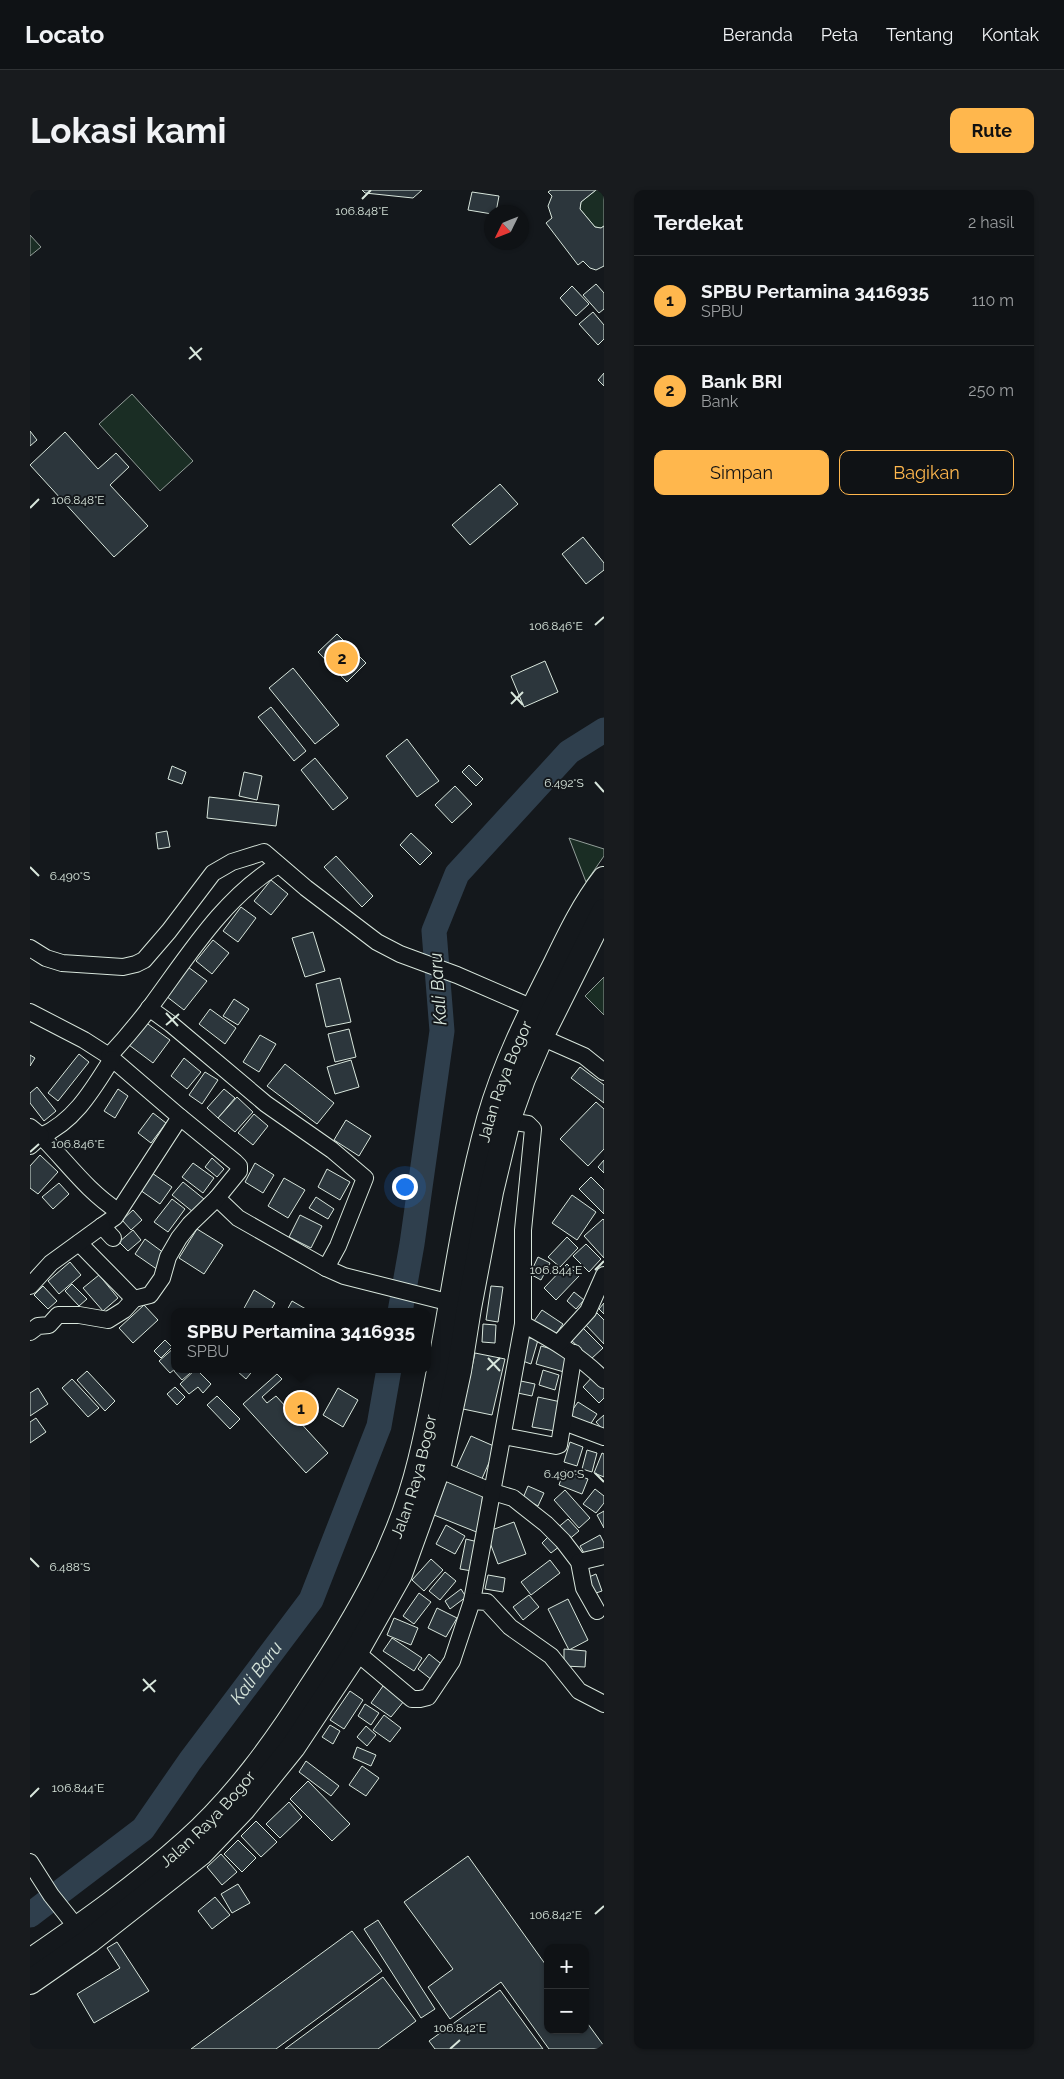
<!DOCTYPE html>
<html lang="id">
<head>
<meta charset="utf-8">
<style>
	:root { --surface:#0f1215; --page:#181b1e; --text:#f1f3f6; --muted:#9b9ea0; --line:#2f3234; --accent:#ffb74d }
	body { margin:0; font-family:Raleway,sans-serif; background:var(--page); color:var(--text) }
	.controls { position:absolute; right:15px; bottom:15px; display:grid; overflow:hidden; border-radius:10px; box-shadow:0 1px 4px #0004 }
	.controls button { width:45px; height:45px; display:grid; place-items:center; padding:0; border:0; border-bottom:1px solid var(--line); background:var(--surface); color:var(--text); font:25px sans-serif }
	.compass { position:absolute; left:454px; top:15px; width:45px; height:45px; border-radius:50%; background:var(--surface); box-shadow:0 1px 4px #0004; rotate:227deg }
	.you { position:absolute; left:374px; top:996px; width:18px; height:18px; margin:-12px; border:4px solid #fff; border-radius:50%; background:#1a73e8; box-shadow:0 0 0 8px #1a73e833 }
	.badge { display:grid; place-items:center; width:32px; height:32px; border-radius:50%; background:var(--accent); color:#111; font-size:16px; font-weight:700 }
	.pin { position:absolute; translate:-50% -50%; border:2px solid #fff; box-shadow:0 1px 5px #0006 }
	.popup { position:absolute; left:141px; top:1118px; width:260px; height:65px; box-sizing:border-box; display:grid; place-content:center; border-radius:10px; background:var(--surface); filter:drop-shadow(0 1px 4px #0005); font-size:16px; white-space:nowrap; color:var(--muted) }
	.popup b { font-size:19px; color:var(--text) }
	.popup::after { content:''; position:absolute; left:50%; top:100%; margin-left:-10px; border:10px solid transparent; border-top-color:var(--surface) }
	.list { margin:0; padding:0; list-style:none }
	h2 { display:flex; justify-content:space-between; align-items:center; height:65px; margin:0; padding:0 20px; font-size:21px }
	h2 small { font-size:16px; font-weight:400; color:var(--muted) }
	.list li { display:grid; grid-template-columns:32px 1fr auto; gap:15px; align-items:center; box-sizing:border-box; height:90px; padding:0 20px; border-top:1px solid var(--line) }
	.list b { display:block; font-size:19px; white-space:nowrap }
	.list p { margin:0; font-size:16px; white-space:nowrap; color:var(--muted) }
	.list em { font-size:16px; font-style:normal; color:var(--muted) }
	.actions { display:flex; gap:10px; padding:15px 20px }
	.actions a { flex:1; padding:11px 0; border:1px solid var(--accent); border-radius:10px; text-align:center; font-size:18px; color:var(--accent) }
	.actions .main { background:var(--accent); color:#111 }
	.map { position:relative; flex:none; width:574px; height:1859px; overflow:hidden; border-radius:10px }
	header { display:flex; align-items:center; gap:30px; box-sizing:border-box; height:70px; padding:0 25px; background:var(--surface); border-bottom:1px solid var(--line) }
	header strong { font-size:24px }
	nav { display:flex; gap:28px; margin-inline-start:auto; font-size:18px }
	.intro { display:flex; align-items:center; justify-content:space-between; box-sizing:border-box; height:120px; padding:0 30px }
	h1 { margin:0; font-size:35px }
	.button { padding:12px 22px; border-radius:10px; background:var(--accent); color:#111; font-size:18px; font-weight:700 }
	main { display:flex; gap:30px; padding:0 30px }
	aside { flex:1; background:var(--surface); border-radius:10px; box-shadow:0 1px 4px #0004 }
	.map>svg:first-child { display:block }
</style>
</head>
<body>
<header>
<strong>Locato</strong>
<nav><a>Beranda</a><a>Peta</a><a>Tentang</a><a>Kontak</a></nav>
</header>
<div class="intro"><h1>Lokasi kami</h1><a class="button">Rute</a></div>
<main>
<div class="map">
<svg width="574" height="1859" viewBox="0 0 574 1859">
	<rect width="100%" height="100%" fill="#14181c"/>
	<!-- green -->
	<g fill="#1a2d24" stroke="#939e99">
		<polygon points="566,0 574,0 574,36 571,38 565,37 550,19 551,12"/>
		<polygon points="0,45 11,57 0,66"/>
		<polygon points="102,204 163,271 130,301 69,234"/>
		<polygon points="539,648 574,659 574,666 556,692"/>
		<polygon points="574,787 574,825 555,806"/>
	</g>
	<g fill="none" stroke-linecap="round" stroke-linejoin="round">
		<!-- river -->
		<g stroke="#2f3f4d" stroke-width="25">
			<polyline points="370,1122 382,1054 412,841 404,741 427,684 539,562 574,540"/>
			<path id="s1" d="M0,1725L113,1639L160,1571L281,1410L349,1236L359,1179"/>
		</g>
	</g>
	<!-- building -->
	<g fill="#2c363c" stroke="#d8e6dc">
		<polygon points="332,0 392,0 383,8 335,3"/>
		<polygon points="521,0 566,0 551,12 550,19 565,37 571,38 574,36 574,76 566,80 560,78 553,71 548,75 516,33 522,28 518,16 522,6 518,2"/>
		<polygon points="442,2 469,6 466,22 462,24 438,20"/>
		<polygon points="566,94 574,103 574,119 569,123 553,105"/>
		<polygon points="542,96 559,114 546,126 530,108"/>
		<polygon points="563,122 574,135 574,149 568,155 549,134"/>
		<polygon points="574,183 574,196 568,190"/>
		<polygon points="0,241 7,250 0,256"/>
		<polygon points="35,242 68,279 86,263 99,277 80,295 118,336 84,367 0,275"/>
		<polygon points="470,294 488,314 440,355 422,335"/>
		<polygon points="553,347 574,373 574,380 556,394 532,364"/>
		<polygon points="307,444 336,473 317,492 288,462"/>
		<polygon points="515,471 528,502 494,517 481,486"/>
		<polygon points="263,478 309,535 285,554 239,498"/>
		<polygon points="241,517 276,561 264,571 228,527"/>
		<polygon points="377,549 409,591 387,607 356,566"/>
		<polygon points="285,568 318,608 303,620 271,580"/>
		<polygon points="439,575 453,589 446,596 432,582"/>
		<polygon points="142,576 156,582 152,594 138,589"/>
		<polygon points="214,582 232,586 227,610 209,606"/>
		<polygon points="425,596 442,614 422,633 405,615"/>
		<polygon points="179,607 249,615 246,636 177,628"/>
		<polygon points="137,641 140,657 128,659 126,643"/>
		<polygon points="381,643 402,663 390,675 370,655"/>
		<polygon points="306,666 343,706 332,717 294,677"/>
		<polygon points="241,690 258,704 241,725 224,711"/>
		<polygon points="211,717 226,728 208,752 193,741"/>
		<polygon points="283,742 295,781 275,787 262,748"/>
		<polygon points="183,750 199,763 182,784 166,771"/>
		<polygon points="158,777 177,791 154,820 136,806"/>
		<polygon points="310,788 321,832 296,837 286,794"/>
		<polygon points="204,809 219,819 208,835 193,826"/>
		<polygon points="180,819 206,838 195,854 169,834"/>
		<polygon points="111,829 140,850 123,873 95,852"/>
		<polygon points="319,839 326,867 305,872 298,844"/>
		<polygon points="230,845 246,854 229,882 213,872"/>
		<polygon points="49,864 59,872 28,911 18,903"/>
		<polygon points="0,865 5,868 0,876"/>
		<polygon points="154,868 171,882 157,899 141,886"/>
		<polygon points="321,870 329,897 305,904 297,877"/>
		<polygon points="255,874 304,913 287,934 237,896"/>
		<polygon points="550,877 574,895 574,913 541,888"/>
		<polygon points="175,882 188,890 172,914 159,905"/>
		<polygon points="7,897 26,921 14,931 0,913 0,903"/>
		<polygon points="88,899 98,906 85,928 74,921"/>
		<polygon points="194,899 205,908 188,928 177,918"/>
		<polygon points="207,907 223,922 205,942 188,928"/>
		<polygon points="566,912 574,919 574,959 558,976 530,949"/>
		<polygon points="123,923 136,933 121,953 108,943"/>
		<polygon points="224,924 238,936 223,955 208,943"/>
		<polygon points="316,930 341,946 329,966 304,950"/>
		<polygon points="10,965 28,982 8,1004 0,998 0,976"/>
		<polygon points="182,968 194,979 187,987 175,977"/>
		<polygon points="574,970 574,983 568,977"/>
		<polygon points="163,973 184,988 173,1003 152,987"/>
		<polygon points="225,973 244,985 233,1003 215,992"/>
		<polygon points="297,979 320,992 310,1010 288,997"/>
		<polygon points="122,983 142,997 130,1014 110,1000"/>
		<polygon points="561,987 574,1000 574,1024 549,999"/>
		<polygon points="254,988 275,1000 258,1028 238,1016"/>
		<polygon points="153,992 174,1009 163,1022 142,1005"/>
		<polygon points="29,993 39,1004 23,1019 12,1007"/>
		<polygon points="542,1005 566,1022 547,1050 522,1033"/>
		<polygon points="286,1007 304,1019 298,1029 279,1018"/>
		<polygon points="142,1009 155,1019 138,1042 124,1032"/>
		<polygon points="103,1020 112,1030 101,1040 92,1030"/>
		<polygon points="270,1025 292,1036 281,1058 259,1047"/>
		<polygon points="573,1029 574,1030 574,1068 554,1046"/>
		<polygon points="167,1039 193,1055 174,1084 149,1068"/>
		<polygon points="103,1040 111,1050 98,1061 89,1052"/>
		<polygon points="537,1047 548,1058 530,1077 518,1067"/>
		<polygon points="115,1049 138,1066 128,1080 105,1064"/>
		<polygon points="556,1054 571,1069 559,1082 543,1066"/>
		<polygon points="508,1067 520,1073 511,1090 500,1084"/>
		<polygon points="40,1072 51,1085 29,1104 18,1091"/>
		<polygon points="537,1074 549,1086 526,1110 514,1098"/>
		<polygon points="69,1085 88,1108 73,1121 53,1098"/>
		<polygon points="42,1094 57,1109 49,1116 35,1101"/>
		<polygon points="13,1096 27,1111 18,1119 4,1105"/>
		<polygon points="461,1096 473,1097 468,1132 456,1130"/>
		<polygon points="224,1100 245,1113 242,1118 248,1122 212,1122"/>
		<polygon points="544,1102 554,1110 546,1119 537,1111"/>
		<polygon points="262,1111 281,1122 256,1122"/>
		<polygon points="574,1113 574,1124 569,1119"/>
		<polygon points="114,1115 128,1130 103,1153 89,1138"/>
		<polygon points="512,1120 533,1134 523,1148 502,1134"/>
		<polygon points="567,1123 574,1130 574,1154 555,1134"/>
		<polygon points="453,1134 466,1135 465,1153 452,1152"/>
		<polygon points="551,1136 573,1158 561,1169 539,1148"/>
		<polygon points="496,1147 508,1150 501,1174 490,1170"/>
		<polygon points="135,1150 142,1157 131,1168 124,1161"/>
		<polygon points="511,1156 539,1164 534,1182 506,1174"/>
		<polygon points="145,1157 145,1179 140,1183 129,1171"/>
		<polygon points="445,1163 475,1169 462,1225 433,1219"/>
		<polygon points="146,1179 165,1179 152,1190 144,1181"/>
		<polygon points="166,1179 181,1194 173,1203 168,1197 159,1204 150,1194"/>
		<polygon points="208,1179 224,1179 216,1189 207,1181"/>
		<polygon points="513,1180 529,1185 525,1200 509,1195"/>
		<polygon points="57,1181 85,1211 75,1221 47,1190"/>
		<polygon points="247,1184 252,1189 232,1207 237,1213 246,1206 298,1263 276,1283 213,1214"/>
		<polygon points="565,1184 574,1193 574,1208 569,1213 553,1197"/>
		<polygon points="42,1189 69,1218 58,1227 32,1198"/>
		<polygon points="486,1190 505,1194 502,1206 483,1202"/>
		<polygon points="145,1197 155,1207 147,1215 137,1204"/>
		<polygon points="8,1198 18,1214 0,1226 0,1203"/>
		<polygon points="308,1198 328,1210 313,1237 293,1225"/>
		<polygon points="187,1206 210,1229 200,1239 177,1215"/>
		<polygon points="508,1207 531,1212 525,1241 502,1237"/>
		<polygon points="548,1212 567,1224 558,1238 539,1225"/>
		<polygon points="574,1225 574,1241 566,1232"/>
		<polygon points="6,1228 16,1242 0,1253 0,1232"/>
		<polygon points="441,1246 466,1257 450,1293 425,1281"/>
		<polygon points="540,1252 553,1257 547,1276 534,1272"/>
		<polygon points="557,1260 567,1263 562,1282 552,1279"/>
		<polygon points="572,1263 574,1264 574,1287 564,1283"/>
		<polygon points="534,1280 558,1289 552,1304 529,1295"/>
		<polygon points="418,1287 453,1301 449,1343 404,1325"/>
		<polygon points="498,1296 514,1303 508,1316 493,1308"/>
		<polygon points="565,1299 574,1306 574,1313 566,1323 553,1314"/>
		<polygon points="535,1300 560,1328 549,1338 524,1310"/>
		<polygon points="574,1321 574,1338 567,1325"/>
		<polygon points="538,1329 549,1341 537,1351 526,1339"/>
		<polygon points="484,1332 496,1364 468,1374 456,1342"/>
		<polygon points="416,1335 435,1346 425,1364 406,1354"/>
		<polygon points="520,1345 530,1356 521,1363 512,1353"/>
		<polygon points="570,1345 574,1353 574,1362 558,1370 550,1356"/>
		<polygon points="436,1349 448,1352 442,1381 430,1379"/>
		<polygon points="401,1369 413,1380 394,1401 382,1390"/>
		<polygon points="520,1370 530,1383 501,1405 491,1392"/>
		<polygon points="415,1382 426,1391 410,1410 399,1401"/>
		<polygon points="566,1384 572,1401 560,1405 554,1389"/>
		<polygon points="458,1385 475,1388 473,1402 455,1399"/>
		<polygon points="431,1399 436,1407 420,1419 415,1411"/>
		<polygon points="389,1403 401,1412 384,1434 373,1426"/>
		<polygon points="499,1405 509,1417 493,1430 483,1417"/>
		<polygon points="538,1409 558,1450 539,1460 518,1419"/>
		<polygon points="407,1418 427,1428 416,1447 398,1438"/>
		<polygon points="364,1428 388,1438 381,1455 357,1445"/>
		<polygon points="362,1448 392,1468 384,1481 353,1461"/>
		<polygon points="534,1459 556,1461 555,1477 534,1476"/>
		<polygon points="399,1464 414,1476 402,1490 388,1479"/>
		<polygon points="353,1496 374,1511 361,1527 341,1513"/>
		<polygon points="320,1501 333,1510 314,1539 300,1530"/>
		<polygon points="335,1514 349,1523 341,1535 328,1526"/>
		<polygon points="354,1525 371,1538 360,1552 343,1540"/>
		<polygon points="300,1535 310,1541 303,1554 292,1547"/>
		<polygon points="336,1536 346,1545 337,1556 327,1547"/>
		<polygon points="327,1557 346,1565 341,1576 323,1568"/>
		<polygon points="276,1571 309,1596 301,1606 269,1582"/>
		<polygon points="332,1576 349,1588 336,1606 319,1595"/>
		<polygon points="278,1591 320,1634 302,1651 260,1609"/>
		<polygon points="259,1612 272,1627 250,1648 236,1634"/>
		<polygon points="226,1631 247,1652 231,1667 211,1646"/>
		<polygon points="208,1650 226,1668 212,1682 194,1664"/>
		<polygon points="191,1664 207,1682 192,1695 177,1677"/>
		<polygon points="438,1666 518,1778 518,1840 555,1840 555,1830 574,1856 574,1859 519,1859 471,1792 420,1829 398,1797 423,1779 374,1712"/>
		<polygon points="208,1694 220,1713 202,1723 191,1704"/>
		<polygon points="185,1707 200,1725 182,1739 168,1721"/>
		<polygon points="348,1730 405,1819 391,1828 334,1739"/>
		<polygon points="322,1741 352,1781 246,1859 161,1859"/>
		<polygon points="87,1752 119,1801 64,1833 47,1804 90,1778 77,1758"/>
		<polygon points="353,1787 386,1831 348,1859 255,1859"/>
		<polygon points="470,1800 513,1859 405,1859 399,1851"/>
	</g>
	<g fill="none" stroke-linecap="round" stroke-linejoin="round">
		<!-- minor casing -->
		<g stroke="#d8e6dc" stroke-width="18">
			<g id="minor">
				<polyline points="0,758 16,768 32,773 93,777 106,774 114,770 139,741 183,683 202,672 234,662 276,698 347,752 370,764 427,785 503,818"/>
				<polyline points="119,818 141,834 236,914 302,960 335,988 308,1056 296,1078"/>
				<polyline points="0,822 54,850 79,866 150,927 205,972 209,976 209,981 187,1008 208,1028 296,1078 314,1086 429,1115"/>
				<polyline points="511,847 554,866 574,882"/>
				<path d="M79,866C94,850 108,833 121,816C158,766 194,707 248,675"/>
				<path d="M82,869C63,899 45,931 11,946C37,972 57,1001 88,1021"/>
				<polyline points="0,937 11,946 0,956"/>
				<polyline points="83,1048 72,1036 85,1027 150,927"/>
				<polyline points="49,1053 104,1109"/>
				<polyline points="0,1096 21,1073 72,1036"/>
				<path d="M493,1134C523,1150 550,1166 574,1190"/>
				<polyline points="0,1142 8,1136 19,1135 28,1125 49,1125 78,1130 94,1120 104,1109 120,1105 132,1088 138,1067 149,1048 160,1034 187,1008"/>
				<polyline points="529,1153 558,1121 574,1085"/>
				<polyline points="534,1232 574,1247"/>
				<polyline points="473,1246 526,1256 529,1255 544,1163"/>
				<polyline points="408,1279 463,1302 483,1308 516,1334 533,1351 549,1372 554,1398 567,1421"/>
				<polyline points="549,1372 574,1366"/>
				<polyline points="442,1411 493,1134 493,1040 503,939 498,934 478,931"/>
				<polyline points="326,1462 382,1509 390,1509 398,1507 422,1471 442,1411 457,1412 480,1437 521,1466 549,1501 574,1514"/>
				<polyline points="0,1672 21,1705 48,1739"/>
			</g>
		</g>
		<!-- highway casing -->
		<g stroke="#d8e6dc" stroke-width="26">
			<g id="highway">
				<path id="s2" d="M0,1771C54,1734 108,1696 157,1652C206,1608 245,1554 280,1499C328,1427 369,1357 390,1271C418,1158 428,1041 459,929C474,876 499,826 524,777C539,746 553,716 574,689"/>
				<polyline points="0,1792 59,1751 171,1663 213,1619 263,1557 326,1462 370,1384 408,1279 429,1181 439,1118 461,1002 478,931 493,889 511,847 574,721"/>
			</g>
		</g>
		<!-- minor -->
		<use href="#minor" stroke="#14181c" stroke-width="16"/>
		<!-- highway -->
		<use href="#highway" stroke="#14181c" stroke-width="24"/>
	</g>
	<!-- ticks -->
	<path fill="none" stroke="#d8e6dc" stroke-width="2" d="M332,9L341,0M160,157L171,170M159,169L172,158M0,318L9,309M565,435L574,427M481,502L493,515M481,514L493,502M565,592L574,602M0,677L9,686M136,823L148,836M136,835L149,824M0,962L9,954M565,1080L574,1071M458,1168L470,1181M457,1180L470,1168M565,1283L574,1292M0,1368L9,1377M113,1489L125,1502M113,1501L126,1490M0,1607L9,1598M565,1724L574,1716M420,1859L430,1850"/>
	<g text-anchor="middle" stroke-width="4" stroke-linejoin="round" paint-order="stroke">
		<!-- street labels -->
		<g font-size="16" fill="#d8e6dc" stroke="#14181c">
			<text dy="6" stroke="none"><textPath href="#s2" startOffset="1038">Jalan Raya Bogor</textPath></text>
			<text dy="6" stroke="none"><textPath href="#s2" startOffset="632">Jalan Raya Bogor</textPath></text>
			<text dy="6" stroke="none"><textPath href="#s2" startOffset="228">Jalan Raya Bogor</textPath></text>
		</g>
		<!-- water labels -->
		<g font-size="18" font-style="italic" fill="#d8e6dc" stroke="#14181c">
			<text transform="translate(408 799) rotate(-94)" y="6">Kali Baru</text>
			<text dy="6" stroke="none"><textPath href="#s1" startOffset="335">Kali Baru</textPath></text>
		</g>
	</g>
	<g font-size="12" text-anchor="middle" fill="#d8e6dc" stroke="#14181c" stroke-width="4" stroke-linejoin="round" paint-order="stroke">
		<text x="332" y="25">106.848°E</text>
		<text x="48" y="314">106.848°E</text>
		<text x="526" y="440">106.846°E</text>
		<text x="534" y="597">6.492°S</text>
		<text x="40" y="690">6.490°S</text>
		<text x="48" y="958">106.846°E</text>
		<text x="526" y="1084">106.844°E</text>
		<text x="534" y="1288">6.490°S</text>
		<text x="40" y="1381">6.488°S</text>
		<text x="48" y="1602">106.844°E</text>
		<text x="526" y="1729">106.842°E</text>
		<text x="430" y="1842">106.842°E</text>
	</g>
</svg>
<div class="controls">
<button>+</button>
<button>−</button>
</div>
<svg class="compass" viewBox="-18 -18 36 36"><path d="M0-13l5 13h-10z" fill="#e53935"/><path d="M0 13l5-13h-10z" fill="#9b9ea0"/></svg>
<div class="you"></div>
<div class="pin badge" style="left:271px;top:1218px">1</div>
<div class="popup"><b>SPBU Pertamina 3416935</b>SPBU</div>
<div class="pin badge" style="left:312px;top:468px">2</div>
</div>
<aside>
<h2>Terdekat<small>2 hasil</small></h2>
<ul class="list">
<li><span class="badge">1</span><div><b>SPBU Pertamina 3416935</b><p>SPBU</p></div><em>110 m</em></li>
<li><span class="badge">2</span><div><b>Bank BRI</b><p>Bank</p></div><em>250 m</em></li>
</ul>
<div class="actions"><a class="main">Simpan</a><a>Bagikan</a></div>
</aside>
</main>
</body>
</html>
